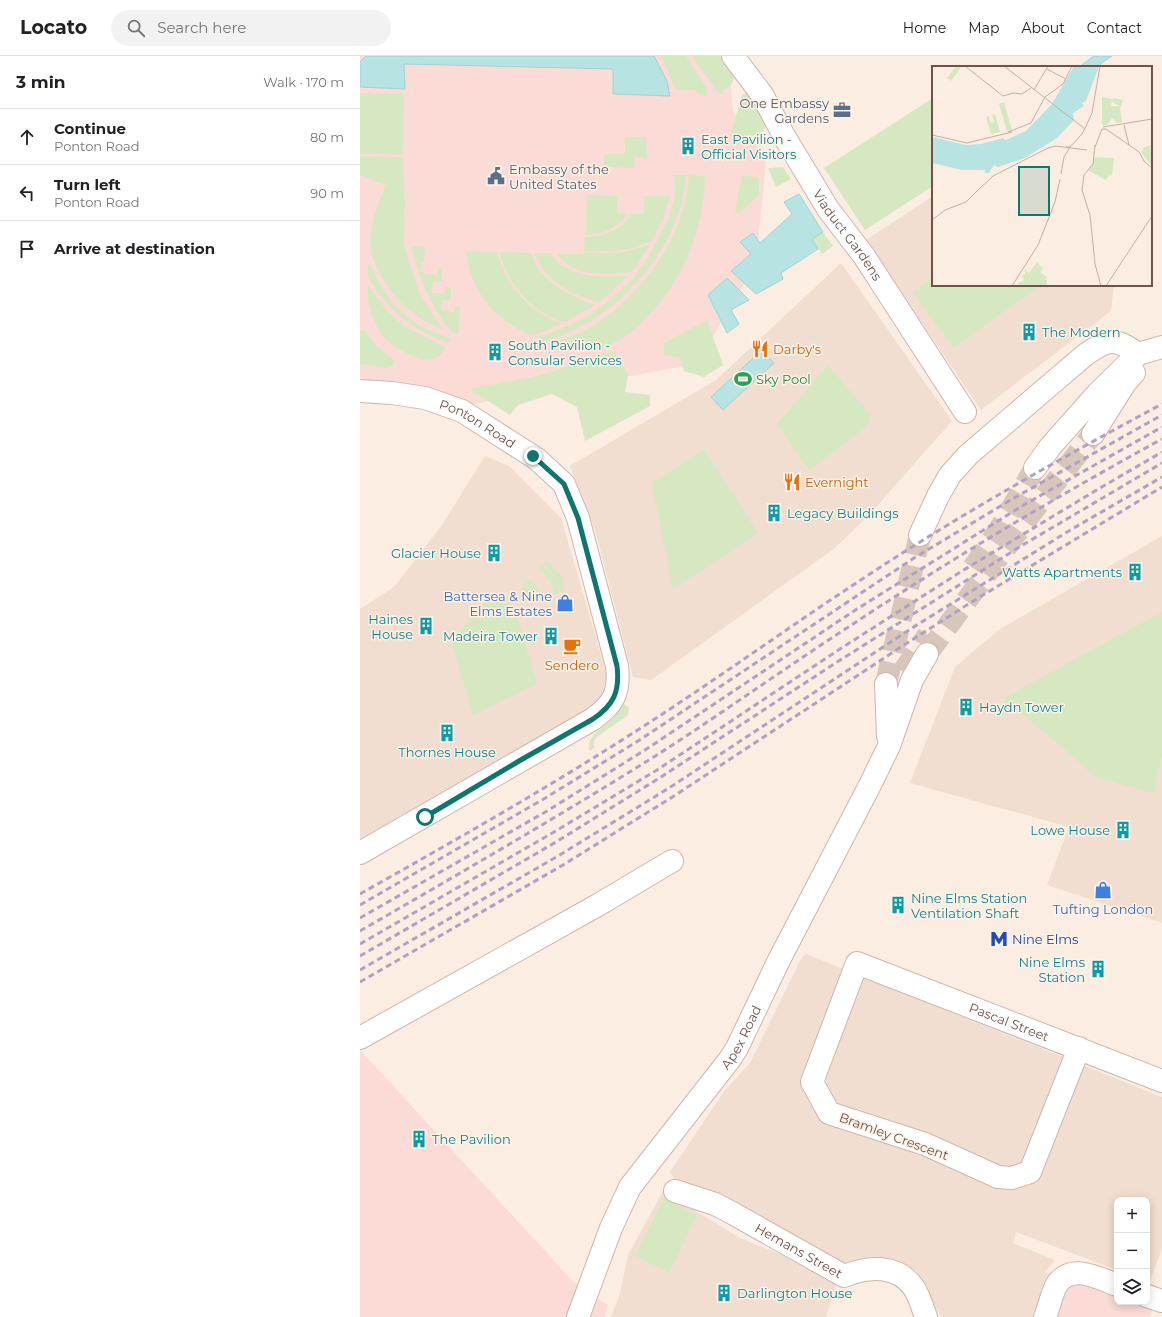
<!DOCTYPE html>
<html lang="en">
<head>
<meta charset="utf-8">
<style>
	:root { --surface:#fff; --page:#f2f2f2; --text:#202124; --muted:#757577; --line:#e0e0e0 }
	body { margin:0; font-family:Montserrat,sans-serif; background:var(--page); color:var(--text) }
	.controls { position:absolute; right:12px; bottom:12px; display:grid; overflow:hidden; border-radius:8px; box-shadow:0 2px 10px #0003 }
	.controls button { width:36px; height:36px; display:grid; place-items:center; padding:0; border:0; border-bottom:1px solid var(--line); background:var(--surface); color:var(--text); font:20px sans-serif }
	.stop { position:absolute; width:12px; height:12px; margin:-9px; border:3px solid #0f766e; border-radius:50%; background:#fff }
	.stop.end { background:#0f766e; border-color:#fff; box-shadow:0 1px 4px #0008 }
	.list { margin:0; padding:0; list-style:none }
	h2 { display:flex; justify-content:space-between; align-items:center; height:52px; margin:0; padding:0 16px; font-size:17px }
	h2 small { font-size:13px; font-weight:400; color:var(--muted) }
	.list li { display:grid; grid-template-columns:26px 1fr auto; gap:12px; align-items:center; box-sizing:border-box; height:56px; padding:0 16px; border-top:1px solid var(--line) }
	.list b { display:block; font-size:15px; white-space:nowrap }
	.list p { margin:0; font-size:13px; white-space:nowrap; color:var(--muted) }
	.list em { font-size:13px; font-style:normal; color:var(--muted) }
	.icon { flex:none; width:22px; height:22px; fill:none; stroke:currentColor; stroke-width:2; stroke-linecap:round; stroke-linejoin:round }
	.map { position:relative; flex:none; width:802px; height:1261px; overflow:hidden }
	header { display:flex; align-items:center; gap:24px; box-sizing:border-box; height:56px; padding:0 20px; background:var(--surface); border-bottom:1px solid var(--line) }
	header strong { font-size:19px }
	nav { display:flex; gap:22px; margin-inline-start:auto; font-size:14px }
	.search { width:280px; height:36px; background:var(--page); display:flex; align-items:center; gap:10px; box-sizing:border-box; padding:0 14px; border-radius:22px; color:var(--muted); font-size:15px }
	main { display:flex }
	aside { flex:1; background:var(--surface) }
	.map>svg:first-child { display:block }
</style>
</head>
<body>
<header>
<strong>Locato</strong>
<div class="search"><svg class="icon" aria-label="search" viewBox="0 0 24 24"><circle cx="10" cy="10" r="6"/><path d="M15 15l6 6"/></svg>Search here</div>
<nav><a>Home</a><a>Map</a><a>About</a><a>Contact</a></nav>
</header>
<main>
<aside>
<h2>3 min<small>Walk · 170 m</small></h2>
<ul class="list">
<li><svg class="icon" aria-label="ahead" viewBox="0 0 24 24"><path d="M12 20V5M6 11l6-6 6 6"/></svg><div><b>Continue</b><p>Ponton Road</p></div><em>80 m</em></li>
<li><svg class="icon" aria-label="left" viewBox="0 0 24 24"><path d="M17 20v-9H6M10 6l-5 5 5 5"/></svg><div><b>Turn left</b><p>Ponton Road</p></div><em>90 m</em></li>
<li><svg class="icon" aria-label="arrive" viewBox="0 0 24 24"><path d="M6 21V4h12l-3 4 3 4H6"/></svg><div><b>Arrive at destination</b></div></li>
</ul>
</aside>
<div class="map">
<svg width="802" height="1261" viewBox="0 0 802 1261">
	<rect width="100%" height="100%" fill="#fbede2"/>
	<!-- residential -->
	<g fill="#f2ded0">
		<polygon points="573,140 573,229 754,229 751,255 621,354 506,184"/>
		<polygon points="481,207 592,365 510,458 475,492 291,624 273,621 236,477 210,410 356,324"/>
		<polygon points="125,400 149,410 201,462 246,616 248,641 0,791 0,553 34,531 82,469"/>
		<polygon points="802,480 802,867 687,829 709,771 550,727 595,611 640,573"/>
		<polygon points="446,898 802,1041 802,1193 789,1227 787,1226 787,1144 757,1144 757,1214 656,1176 653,1187 695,1204 685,1216 718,1228 701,1261 582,1261 572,1247 568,1231 557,1215 525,1203 513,1201 495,1203 483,1207 371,1144 317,1128 310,1116 365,1034 390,1007 442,901"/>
		<polygon points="303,1135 380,1182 478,1222 466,1261 251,1261 260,1238 268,1199"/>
	</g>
	<!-- commercial -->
	<g fill="#fbdbd5">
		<polygon points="0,0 353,0 370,20 373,55 406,105 396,207 337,308 108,349 14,328 0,321"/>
		<polygon points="0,994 220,1233 248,1249 245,1261 0,1261"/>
		<polygon points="711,1223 757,1235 757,1246 785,1246 794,1250 790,1261 698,1261"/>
	</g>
	<!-- green -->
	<g fill="#d6e8c1">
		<polygon points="301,0 326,0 346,31 348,37 346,40 339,39 335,34 315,34 307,12"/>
		<path d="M332,0H360C371,13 383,25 362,35L364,38L361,39L356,34Z"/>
		<polygon points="0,37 44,38 43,98 0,98"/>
		<polygon points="387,37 390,37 406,66 406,71 403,75 380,85 371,83 371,77 382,39"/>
		<polygon points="573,42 573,130 505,174 464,112"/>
		<polygon points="265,81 286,81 287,102 275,101 274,112 243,111 244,98 265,98"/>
		<path d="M0,100L43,101L45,147L44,189L50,209L61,240L83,274C54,261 36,246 20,218C17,211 12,203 11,195C8,172 17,150 26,129L1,119L0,121Z"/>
		<polygon points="423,111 431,123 416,131 408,112"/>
		<path d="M314,119H326C322,183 272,247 215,273C207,277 192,286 184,285C181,284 178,282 175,281L189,278L223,263L250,244L273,223L287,203L308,164L315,141Z"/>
		<path d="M329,119L345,120C344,176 322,228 281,267C272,276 260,285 248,290C230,297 210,292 191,288C206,282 223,277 236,268C278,241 317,190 326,140C328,134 328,126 329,119Z"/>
		<polygon points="382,120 399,121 399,139 379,157 375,155"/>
		<path d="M227,139L257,140V157L268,158C257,173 243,178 226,179Z"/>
		<path d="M284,140H310L303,163L292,185L268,193L257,195H224L225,181C244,180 262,175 271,158H284Z"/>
		<polygon points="463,176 473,190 462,198 452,183"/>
		<path d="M290,189L272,216C245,218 216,222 197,198H224V196L245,198L263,196Z"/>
		<path d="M51,190L65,192L64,205L61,206V215L65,218L77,219V212H82V226L73,225L72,237H85V231L91,232V244H82L81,254L94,256L95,250L100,251L98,279C90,276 85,269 81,262C66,239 58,216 51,190Z"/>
		<path d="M106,195L137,196C145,228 169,257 202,267C194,271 178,280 170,278C164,278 159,273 154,270C137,261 123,245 115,228C110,218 108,206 106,195Z"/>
		<path d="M139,196L171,197L179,215L198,232L221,244L235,249L205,266C181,261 160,240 148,219C144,212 142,204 139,196Z"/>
		<path d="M174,197H191C194,203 196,205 201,209C222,223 245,221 268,220L239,246C218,241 194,230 182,211C179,207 177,202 174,197Z"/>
		<path d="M9,206C23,236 37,258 68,274C75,277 84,279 91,282L88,287C58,276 36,261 17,235C14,230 9,224 8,219C7,215 8,210 9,206Z"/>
		<polygon points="573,222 573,229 674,229 677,232 593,292 553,236"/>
		<path d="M8,229L27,255L44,270L85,291C84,294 81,299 78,301C65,310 32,291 24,281C12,266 7,247 8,229Z"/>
		<polygon points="347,264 363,309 344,321 324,315 319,301 304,299 304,287"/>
		<polygon points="0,275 6,275 15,289 34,304 33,310 27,312 0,308"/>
		<polygon points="254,296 268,318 265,336 290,339 290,350 225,385 217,351 192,338 158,349 150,359 112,335 112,332 169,322 198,314 229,302"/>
		<polygon points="468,309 510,358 507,370 449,415 417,368"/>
		<polygon points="344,393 398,477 313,533 292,427"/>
		<polygon points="187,505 201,519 205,535 200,537 195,520 183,508"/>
		<polygon points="182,509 195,521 199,537 194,538 190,524 178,513"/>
		<polygon points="170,523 178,531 181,541 164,546 161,532"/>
		<polygon points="127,545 154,549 177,628 113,659 91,584"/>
		<polygon points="802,556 802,701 793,737 735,721 702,691 663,659 643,647 647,640"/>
		<path d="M264,648L269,651L268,659C262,664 237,679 234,685C234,687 234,690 234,692L229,695C227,676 246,673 255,660C256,657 257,654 258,651Z"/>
		<polygon points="303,1142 337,1159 309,1217 275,1200"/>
	</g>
	<!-- water -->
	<g fill="#b7e3e3" stroke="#9ed4d5">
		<polygon points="6,0 294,0 307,25 310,40 253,38 253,13 44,8 45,33 0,31 0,6"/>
		<polygon points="734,0 752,0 736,11 719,11"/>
		<polygon points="439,138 463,176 452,183 458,193 421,217 423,223 396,238 371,215 391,198 380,186 393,177 400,187 432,158 424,146"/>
		<polygon points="367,222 389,244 371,254 379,268 367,277 348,239"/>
		<polygon points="402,294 414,307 363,354 351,341"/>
	</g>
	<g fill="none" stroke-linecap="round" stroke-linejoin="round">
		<!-- minor-tunnel -->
		<g stroke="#d8c6bc" stroke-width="22" stroke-dasharray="22 11" stroke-linecap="butt">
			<polyline points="613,512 639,474 675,412"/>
			<polyline points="567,598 669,460 733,378"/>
			<polyline points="543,616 568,579"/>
			<polyline points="526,628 560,479"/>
		</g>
		<!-- minor casing -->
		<g stroke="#ceb6ac" stroke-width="24">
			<g id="minor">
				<path id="s1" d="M373,0L403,40L424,80L468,153L504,200L605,356"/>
				<path id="s2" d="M0,335L32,337L65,342L102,355L177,403L204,428L218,462L257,610C260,636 254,648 233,663L0,797"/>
				<polyline points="733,378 765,327 774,317"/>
				<polyline points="675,412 690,391 738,337 778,298 802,291"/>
				<path d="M560,479L578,440L590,419L608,399L725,299C748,283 754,281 778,298"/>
				<polyline points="526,628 528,680"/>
				<polyline points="0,982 238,849 312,805"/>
				<path id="s3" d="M719,992L670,1116L652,1122L638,1121L565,1088L469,1057L452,1026L497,907L802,1025"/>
				<path id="s4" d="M315,1135L355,1148L374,1158L484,1220C508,1210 538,1208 554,1232C560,1241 562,1251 566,1261"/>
				<polyline points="787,1240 802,1245"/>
				<path id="s5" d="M218,1261L251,1172L270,1131L370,1003L377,992L419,904L510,729L529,690L552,624L567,598"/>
				<path d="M685,1261C689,1252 692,1236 697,1228C712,1207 738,1222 757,1229"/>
			</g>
		</g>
		<!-- minor -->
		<use href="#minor" stroke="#fff" stroke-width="22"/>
		<!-- rail -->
		<g stroke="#afa1c3" stroke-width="3" stroke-dasharray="6 4" stroke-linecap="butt">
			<path d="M0,838C92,786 184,734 273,677C355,625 434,567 516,514C608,454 705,400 802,348"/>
			<polyline points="0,849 182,744 278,685 554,502 654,442 802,359"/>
			<polyline points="0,862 187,755 285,694 497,553 662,450 802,371"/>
			<path d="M0,875C97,819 194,763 289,704C357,661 422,614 490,570C591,503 696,441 802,383"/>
			<polyline points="0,888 194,776 297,714 480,593 602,515 740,432 802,396"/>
			<polyline points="0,900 196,786 301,721 474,608 661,490 802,407"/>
			<polyline points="0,914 198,800 309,732 552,572 712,473 802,421"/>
			<polyline points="0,926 203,809 314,740 547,587 618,542 802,431"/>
		</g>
	</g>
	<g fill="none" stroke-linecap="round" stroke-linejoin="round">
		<!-- route -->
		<path stroke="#0f766e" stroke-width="5" d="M65,761L159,705L233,663C254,649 260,635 257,610L218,462L204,428L173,400"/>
	</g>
	<!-- icons -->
	<defs>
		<g id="office-bare" transform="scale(1.38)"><path d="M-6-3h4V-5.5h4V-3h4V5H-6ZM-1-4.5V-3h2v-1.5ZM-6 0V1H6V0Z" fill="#5c6f8a" stroke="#fef2e7" stroke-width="2.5" paint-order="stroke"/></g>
		<g id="building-bare" transform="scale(1.38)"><path d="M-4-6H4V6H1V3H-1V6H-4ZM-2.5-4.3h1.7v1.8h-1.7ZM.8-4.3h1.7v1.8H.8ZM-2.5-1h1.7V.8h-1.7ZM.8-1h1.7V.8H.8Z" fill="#0f9aa8" stroke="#fef2e7" stroke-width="2.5" paint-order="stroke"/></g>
		<g id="civic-bare" transform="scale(1.38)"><path d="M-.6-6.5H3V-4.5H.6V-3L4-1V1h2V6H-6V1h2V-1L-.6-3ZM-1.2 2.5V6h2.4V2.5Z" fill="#5c6f8a" stroke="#fef2e7" stroke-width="2.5" paint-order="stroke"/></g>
		<g id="restaurant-bare" transform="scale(1.38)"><path d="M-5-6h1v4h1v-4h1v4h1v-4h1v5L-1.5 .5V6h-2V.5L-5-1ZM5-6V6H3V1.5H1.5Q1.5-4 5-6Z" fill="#e8710a" stroke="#fef2e7" stroke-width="2.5" paint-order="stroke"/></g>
		<g id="stadium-bare" transform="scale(1.38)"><path d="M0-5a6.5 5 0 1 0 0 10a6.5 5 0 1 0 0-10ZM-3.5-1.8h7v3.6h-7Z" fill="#2e9e5b" stroke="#fef2e7" stroke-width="2.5" paint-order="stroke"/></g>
		<g id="shop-bare" transform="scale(1.38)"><path d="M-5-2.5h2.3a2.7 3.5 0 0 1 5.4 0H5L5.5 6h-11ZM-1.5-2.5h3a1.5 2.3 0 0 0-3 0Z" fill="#3f7fe0" stroke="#fef2e7" stroke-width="2.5" paint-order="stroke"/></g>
		<g id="cafe-bare" transform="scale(1.38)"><path d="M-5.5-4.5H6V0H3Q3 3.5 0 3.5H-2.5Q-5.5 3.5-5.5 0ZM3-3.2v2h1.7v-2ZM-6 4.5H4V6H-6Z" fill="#e8710a" stroke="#fef2e7" stroke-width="2.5" paint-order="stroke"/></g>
		<g id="metro-bare" transform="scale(1.38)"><path d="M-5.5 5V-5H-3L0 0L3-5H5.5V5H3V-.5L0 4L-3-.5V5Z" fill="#1a4fb4" stroke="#fef2e7" stroke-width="2.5" paint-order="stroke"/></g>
	</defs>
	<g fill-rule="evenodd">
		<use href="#office-bare" x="482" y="54"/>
		<use href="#building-bare" x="328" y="90"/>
		<use href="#civic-bare" x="136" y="120"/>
		<use href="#building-bare" x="669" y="276"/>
		<use href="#restaurant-bare" x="400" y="293"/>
		<use href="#building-bare" x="135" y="296"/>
		<use href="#stadium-bare" x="383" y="323"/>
		<use href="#restaurant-bare" x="432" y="426"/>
		<use href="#building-bare" x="414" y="457"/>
		<use href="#building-bare" x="134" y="497"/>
		<use href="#building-bare" x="775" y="516"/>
		<use href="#shop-bare" x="205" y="547"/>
		<use href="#building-bare" x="66" y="570"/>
		<use href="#building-bare" x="191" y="580"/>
		<use href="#cafe-bare" x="212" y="590"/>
		<use href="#building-bare" x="606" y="651"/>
		<use href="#building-bare" x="87" y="677"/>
		<use href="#building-bare" x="763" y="774"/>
		<use href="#shop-bare" x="743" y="834"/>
		<use href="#building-bare" x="538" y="849"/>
		<use href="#metro-bare" x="639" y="883"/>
		<use href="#building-bare" x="738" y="913"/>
		<use href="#building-bare" x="59" y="1083"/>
		<use href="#building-bare" x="364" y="1237"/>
	</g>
	<g text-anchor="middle" stroke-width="3" stroke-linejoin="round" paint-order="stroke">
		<!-- service labels -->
		<g font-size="13" fill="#4e5e75" stroke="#fef2e7" text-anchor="end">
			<text x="469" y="52">One Embassy<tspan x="469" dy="15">Gardens</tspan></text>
			<text x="149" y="118" text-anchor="start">Embassy of the<tspan x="149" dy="15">United States</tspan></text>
		</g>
		<!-- culture labels -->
		<g font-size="13" fill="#0d838f" stroke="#fef2e7" text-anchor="start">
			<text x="341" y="88">East Pavilion -<tspan x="341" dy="15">Official Visitors</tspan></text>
			<text x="682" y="281">The Modern</text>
			<text x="148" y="294">South Pavilion -<tspan x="148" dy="15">Consular Services</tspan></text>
			<text x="427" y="462">Legacy Buildings</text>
			<text x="121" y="502" text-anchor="end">Glacier House</text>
			<text x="762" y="521" text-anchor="end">Watts Apartments</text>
			<text x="53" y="568" text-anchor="end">Haines<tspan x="53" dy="15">House</tspan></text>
			<text x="178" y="585" text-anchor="end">Madeira Tower</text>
			<text x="619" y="656">Haydn Tower</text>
			<text x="87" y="701" text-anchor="middle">Thornes House</text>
			<text x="750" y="779" text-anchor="end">Lowe House</text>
			<text x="551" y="847">Nine Elms Station<tspan x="551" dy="15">Ventilation Shaft</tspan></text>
			<text x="725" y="911" text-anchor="end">Nine Elms<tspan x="725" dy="15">Station</tspan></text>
			<text x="72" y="1088">The Pavilion</text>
			<text x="377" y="1242">Darlington House</text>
		</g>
		<!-- street labels -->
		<g font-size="13" fill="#715249" stroke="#fef2e7">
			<text dy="5" stroke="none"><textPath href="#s1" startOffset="213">Viaduct Gardens</textPath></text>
			<text dy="5" stroke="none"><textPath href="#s2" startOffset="124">Ponton Road</textPath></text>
			<text dy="5" stroke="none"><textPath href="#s3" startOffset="673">Pascal Street</textPath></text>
			<text dy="5" stroke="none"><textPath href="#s5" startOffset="327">Apex Road</textPath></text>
			<text transform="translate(534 1080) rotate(20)" y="5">Bramley Crescent</text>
			<text dy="5" stroke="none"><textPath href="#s4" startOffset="138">Hemans Street</textPath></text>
		</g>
		<!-- food labels -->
		<g font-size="13" fill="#c56008" stroke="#fef2e7" text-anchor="start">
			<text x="413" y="298">Darby's</text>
			<text x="445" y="431">Evernight</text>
			<text x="212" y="614" text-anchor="middle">Sendero</text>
		</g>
		<!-- leisure labels -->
		<g font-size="13" fill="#27864d" stroke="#fef2e7" text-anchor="start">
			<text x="396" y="328">Sky Pool</text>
		</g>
		<!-- shop labels -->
		<g font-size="13" fill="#366cbe" stroke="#fef2e7" text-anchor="end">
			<text x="192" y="545">Battersea &amp; Nine<tspan x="192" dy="15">Elms Estates</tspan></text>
			<text x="743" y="858" text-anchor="middle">Tufting London</text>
		</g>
		<!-- transit labels -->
		<g font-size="13" fill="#164399" stroke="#fef2e7" text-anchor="start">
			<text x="652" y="888">Nine Elms</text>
		</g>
	</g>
	<!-- overview -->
	<g transform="translate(572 10)">
		<rect width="220" height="220" fill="#fbede2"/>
		<path d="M24,0H30L19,15L15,12ZM170,31L180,33L179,40H188L180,36L181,32L191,34L188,43L190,56L185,57L180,52L175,59H170ZM72,36L80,64L75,65L67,38ZM63,48L68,66L59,68L54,51L57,50L59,57L62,56L60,49ZM220,79V100L209,86L212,81ZM163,91L182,92L180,110L177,109L174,114L157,105ZM105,196L111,202L108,206L116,212L113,213L115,214L114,220H87L86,217L92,214L90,210L93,208V203L97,207Z" fill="#d6e8c1"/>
		<path d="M142,0H167L154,35L150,37L152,40L141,47L142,54L125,72L93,92L66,101L62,99L57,107H53V104H30L0,97V71L34,79L49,78L71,72L74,74L94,65L120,38Z" fill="#b7e3e3"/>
		<path fill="none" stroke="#b7e3e3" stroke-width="2" d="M145,14L151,0M142,24L152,0M132,43L141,23M132,45L139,32M136,47L148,0M114,62L129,48M108,68L130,48M0,87L17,84L56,87L87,78M0,88L17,85L56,88L73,84L88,79L114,63L130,60L134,52M0,90L18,86L57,89L89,80L101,72"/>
		<path fill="none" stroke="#c4afa5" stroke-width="1" d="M33,0L71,30L81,27L90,28L99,22M72,0L153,63M115,3L134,13M102,24L116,0M113,31L131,18L140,0M155,58L160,47L168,0M192,59L197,79M171,61L220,53M170,63H174L207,86L212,95L220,102M76,66L99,57L113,31M0,69L35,77L80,66M163,79L161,98L152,109L150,124L158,149L163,198L169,220M134,81H138L150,68L155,58M163,81L170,63M129,108L132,91L138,81M43,127L61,110L116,82L123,80L155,84M0,154L13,144L34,136L45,125M80,220L106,179L123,136L128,113M174,220L220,150"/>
		<path fill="#0f766e" fill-opacity="0.15" stroke="#0f766e" stroke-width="2" d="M87,101H117V149H87Z"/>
		<rect width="220" height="220" fill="none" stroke="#715249" stroke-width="2"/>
	</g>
</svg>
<div class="controls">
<button>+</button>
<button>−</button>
<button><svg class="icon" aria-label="layers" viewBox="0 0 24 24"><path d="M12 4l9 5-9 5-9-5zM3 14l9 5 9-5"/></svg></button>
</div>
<div class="stop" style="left:65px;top:761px"></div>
<div class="stop end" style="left:173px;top:400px"></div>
</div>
</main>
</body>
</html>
